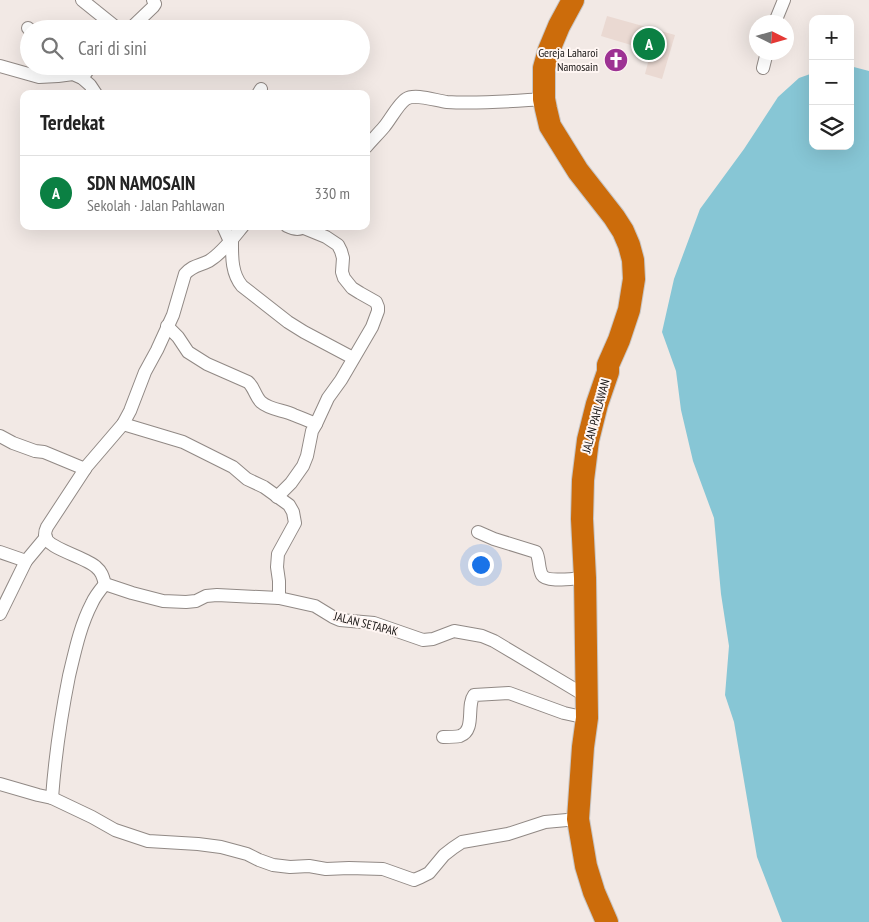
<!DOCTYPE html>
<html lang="id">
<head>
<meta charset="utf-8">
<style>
	:root { --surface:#fff; --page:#f2f2f2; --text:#222; --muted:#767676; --line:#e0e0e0; --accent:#0b8043 }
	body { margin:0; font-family:"PT Sans Narrow",sans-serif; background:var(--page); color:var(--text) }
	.controls { position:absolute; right:15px; top:15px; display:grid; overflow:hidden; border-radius:10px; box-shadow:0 5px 20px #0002 }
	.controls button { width:45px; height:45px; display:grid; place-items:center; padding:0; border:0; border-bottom:1px solid var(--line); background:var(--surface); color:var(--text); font:25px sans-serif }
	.compass { position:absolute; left:749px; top:15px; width:45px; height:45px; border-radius:50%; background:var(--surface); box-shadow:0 5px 20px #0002; rotate:95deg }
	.you { position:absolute; left:480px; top:564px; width:18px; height:18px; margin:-12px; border:4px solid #fff; border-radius:50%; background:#1a73e8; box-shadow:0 0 0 8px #1a73e833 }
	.badge { display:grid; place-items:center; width:32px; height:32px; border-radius:50%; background:var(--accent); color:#fff; font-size:16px; font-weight:700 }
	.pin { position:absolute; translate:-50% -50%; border:2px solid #fff; box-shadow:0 1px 5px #0006 }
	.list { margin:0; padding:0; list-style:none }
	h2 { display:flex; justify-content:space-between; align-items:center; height:65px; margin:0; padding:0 20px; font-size:21px }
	h2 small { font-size:16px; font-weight:400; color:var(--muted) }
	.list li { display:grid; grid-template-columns:32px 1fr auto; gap:15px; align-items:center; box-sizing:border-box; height:75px; padding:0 20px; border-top:1px solid var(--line) }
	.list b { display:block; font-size:19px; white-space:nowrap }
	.list p { margin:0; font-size:16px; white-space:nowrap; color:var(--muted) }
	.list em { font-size:16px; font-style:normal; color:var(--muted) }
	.icon { flex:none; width:28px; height:28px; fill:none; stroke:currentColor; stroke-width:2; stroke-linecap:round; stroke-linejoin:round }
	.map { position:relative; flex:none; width:869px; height:922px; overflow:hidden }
	.search { position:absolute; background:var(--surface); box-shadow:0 5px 20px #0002; left:20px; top:20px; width:350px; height:55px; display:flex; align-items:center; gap:12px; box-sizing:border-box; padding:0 18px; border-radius:28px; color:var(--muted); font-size:19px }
	.panel { position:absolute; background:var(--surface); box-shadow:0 5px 20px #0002; left:20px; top:90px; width:350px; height:140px; border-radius:10px }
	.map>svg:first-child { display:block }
</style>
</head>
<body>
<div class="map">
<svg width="869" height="922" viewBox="0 0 869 922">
	<rect width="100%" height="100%" fill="#f2e9e5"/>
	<!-- built -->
	<polygon fill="#ead9d2" points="607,16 675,35 662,79 645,74 651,51 601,36"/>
	<!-- water -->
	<polygon fill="#87c6d5" points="850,66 869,71 869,922 782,922 757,857 734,722 725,695 729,646 721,594 714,518 693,461 681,410 676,371 662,332 674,279 700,209 744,149 778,97 799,78 813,73 813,146 850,146"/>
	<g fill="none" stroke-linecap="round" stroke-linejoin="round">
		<!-- street casing -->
		<g stroke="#918985" stroke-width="14">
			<g id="street">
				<polyline points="82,0 118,29"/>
				<polyline points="775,22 784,0"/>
				<polyline points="28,28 29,29"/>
				<polyline points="130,29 153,7 155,4 153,0"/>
				<polyline points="0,66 39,77 58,76 73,74 82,78 90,85 96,94"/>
				<polyline points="763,68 767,52"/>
				<polyline points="82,78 91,66"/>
				<polyline points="258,94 261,89"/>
				<path d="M366,147C372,140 378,134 384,127C390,120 399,103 406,99C415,93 437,101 447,102C480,104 512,101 544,99"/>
				<path d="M223,226L228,237L232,240C232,255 231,273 242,286L288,322L304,332L353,358"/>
				<path d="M243,226C233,238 222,253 209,261C199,266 193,265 185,274L173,315L157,350L145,372L130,411L123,424L87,466L47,527C46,529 45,533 45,535C45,548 86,557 96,567C102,572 103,577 105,584L132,593L163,601L186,602L196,601L206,596L217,595L279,598L315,606L333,617L340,620L374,623L423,640L433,639L454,631L482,636L494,641L586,696"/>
				<path d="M287,226C293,229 299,231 305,226"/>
				<path d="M167,326L178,337L188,352L207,364L248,382C254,387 255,396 261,402C270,410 284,410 294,415C302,418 309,421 316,424"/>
				<polyline points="123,424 183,442 233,467 247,479 264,487 289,505 293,512 295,523 278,554 277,567 279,581 279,598"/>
				<polyline points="0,436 13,443 35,451 44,452 85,469"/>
				<polyline points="277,497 291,483 303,466 307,456 312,431 316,424 328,398 341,380 372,327 378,311 378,307 376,302 360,293 352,288 344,278 342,272 343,258 341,251 338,245 326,237 304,228"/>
				<path d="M478,532L494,539L536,552C540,559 538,568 542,575C547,583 575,578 585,578"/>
				<polyline points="0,552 26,561"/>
				<polyline points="0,614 26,561 46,537"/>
				<path d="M443,737C448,737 455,737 460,736C476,730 466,706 474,695L509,693L564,713L587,718"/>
				<polyline points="0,784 38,795 52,798 92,817 115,830 148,841 198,844 221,847 247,854 259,860 273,865 290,867 309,866 326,869 349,868 383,869 414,880 421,877 429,873 444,855 453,848 462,842 508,834 545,822 578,819"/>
				<path d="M52,798C55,757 61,716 69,676C75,651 80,626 92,603C95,596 100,590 105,584"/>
			</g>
		</g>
		<!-- highway casing -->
		<g stroke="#c7c6c6" stroke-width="24">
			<polyline id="highway" points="573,0 559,26 549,50 544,68 544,99 546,109 550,126 578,171 614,217 623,231 629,245 633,260 634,279 629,310 619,340 608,365 608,372 597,404 588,440 583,480 582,519 585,578 587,718 583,747 578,819 586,866 594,892 607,922"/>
		</g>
		<!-- street -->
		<use href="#street" stroke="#fff" stroke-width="12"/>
		<!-- highway -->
		<use href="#highway" stroke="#cc6c0b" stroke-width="22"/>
	</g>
	<!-- icons -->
	<defs>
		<g id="church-disc" transform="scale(1.25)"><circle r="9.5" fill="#9d3293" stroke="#fff6f3"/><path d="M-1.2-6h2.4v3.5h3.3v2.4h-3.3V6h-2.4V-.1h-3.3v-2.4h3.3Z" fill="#fff"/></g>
	</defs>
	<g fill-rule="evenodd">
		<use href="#church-disc" x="616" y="60"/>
	</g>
	<g text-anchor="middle" stroke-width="4" stroke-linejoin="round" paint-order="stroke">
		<!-- poi labels -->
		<g font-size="12" fill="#161312" stroke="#fff6f3" text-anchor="end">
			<text x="598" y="57">Gereja Laharoi<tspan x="598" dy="14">Namosain</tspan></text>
		</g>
		<!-- street labels -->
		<g font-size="12" fill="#161312" stroke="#fff6f3">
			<text transform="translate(596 416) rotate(-75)" y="4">JALAN PAHLAWAN</text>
			<text transform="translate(366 624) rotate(14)" y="4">JALAN SETAPAK</text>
		</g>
	</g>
</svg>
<div class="controls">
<button>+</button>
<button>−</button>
<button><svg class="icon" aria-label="layers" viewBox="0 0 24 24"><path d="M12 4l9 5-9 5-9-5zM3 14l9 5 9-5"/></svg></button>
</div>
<svg class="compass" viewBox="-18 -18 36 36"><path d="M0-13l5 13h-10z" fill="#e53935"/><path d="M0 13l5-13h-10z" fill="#767676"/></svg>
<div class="you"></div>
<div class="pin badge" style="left:649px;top:44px">A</div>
<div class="search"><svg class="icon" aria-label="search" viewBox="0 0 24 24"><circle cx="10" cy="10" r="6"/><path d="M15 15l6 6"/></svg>Cari di sini</div>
<section class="panel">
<h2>Terdekat<small></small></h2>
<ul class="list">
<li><span class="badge">A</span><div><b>SDN NAMOSAIN</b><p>Sekolah · Jalan Pahlawan</p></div><em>330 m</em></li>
</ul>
</section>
</div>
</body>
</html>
